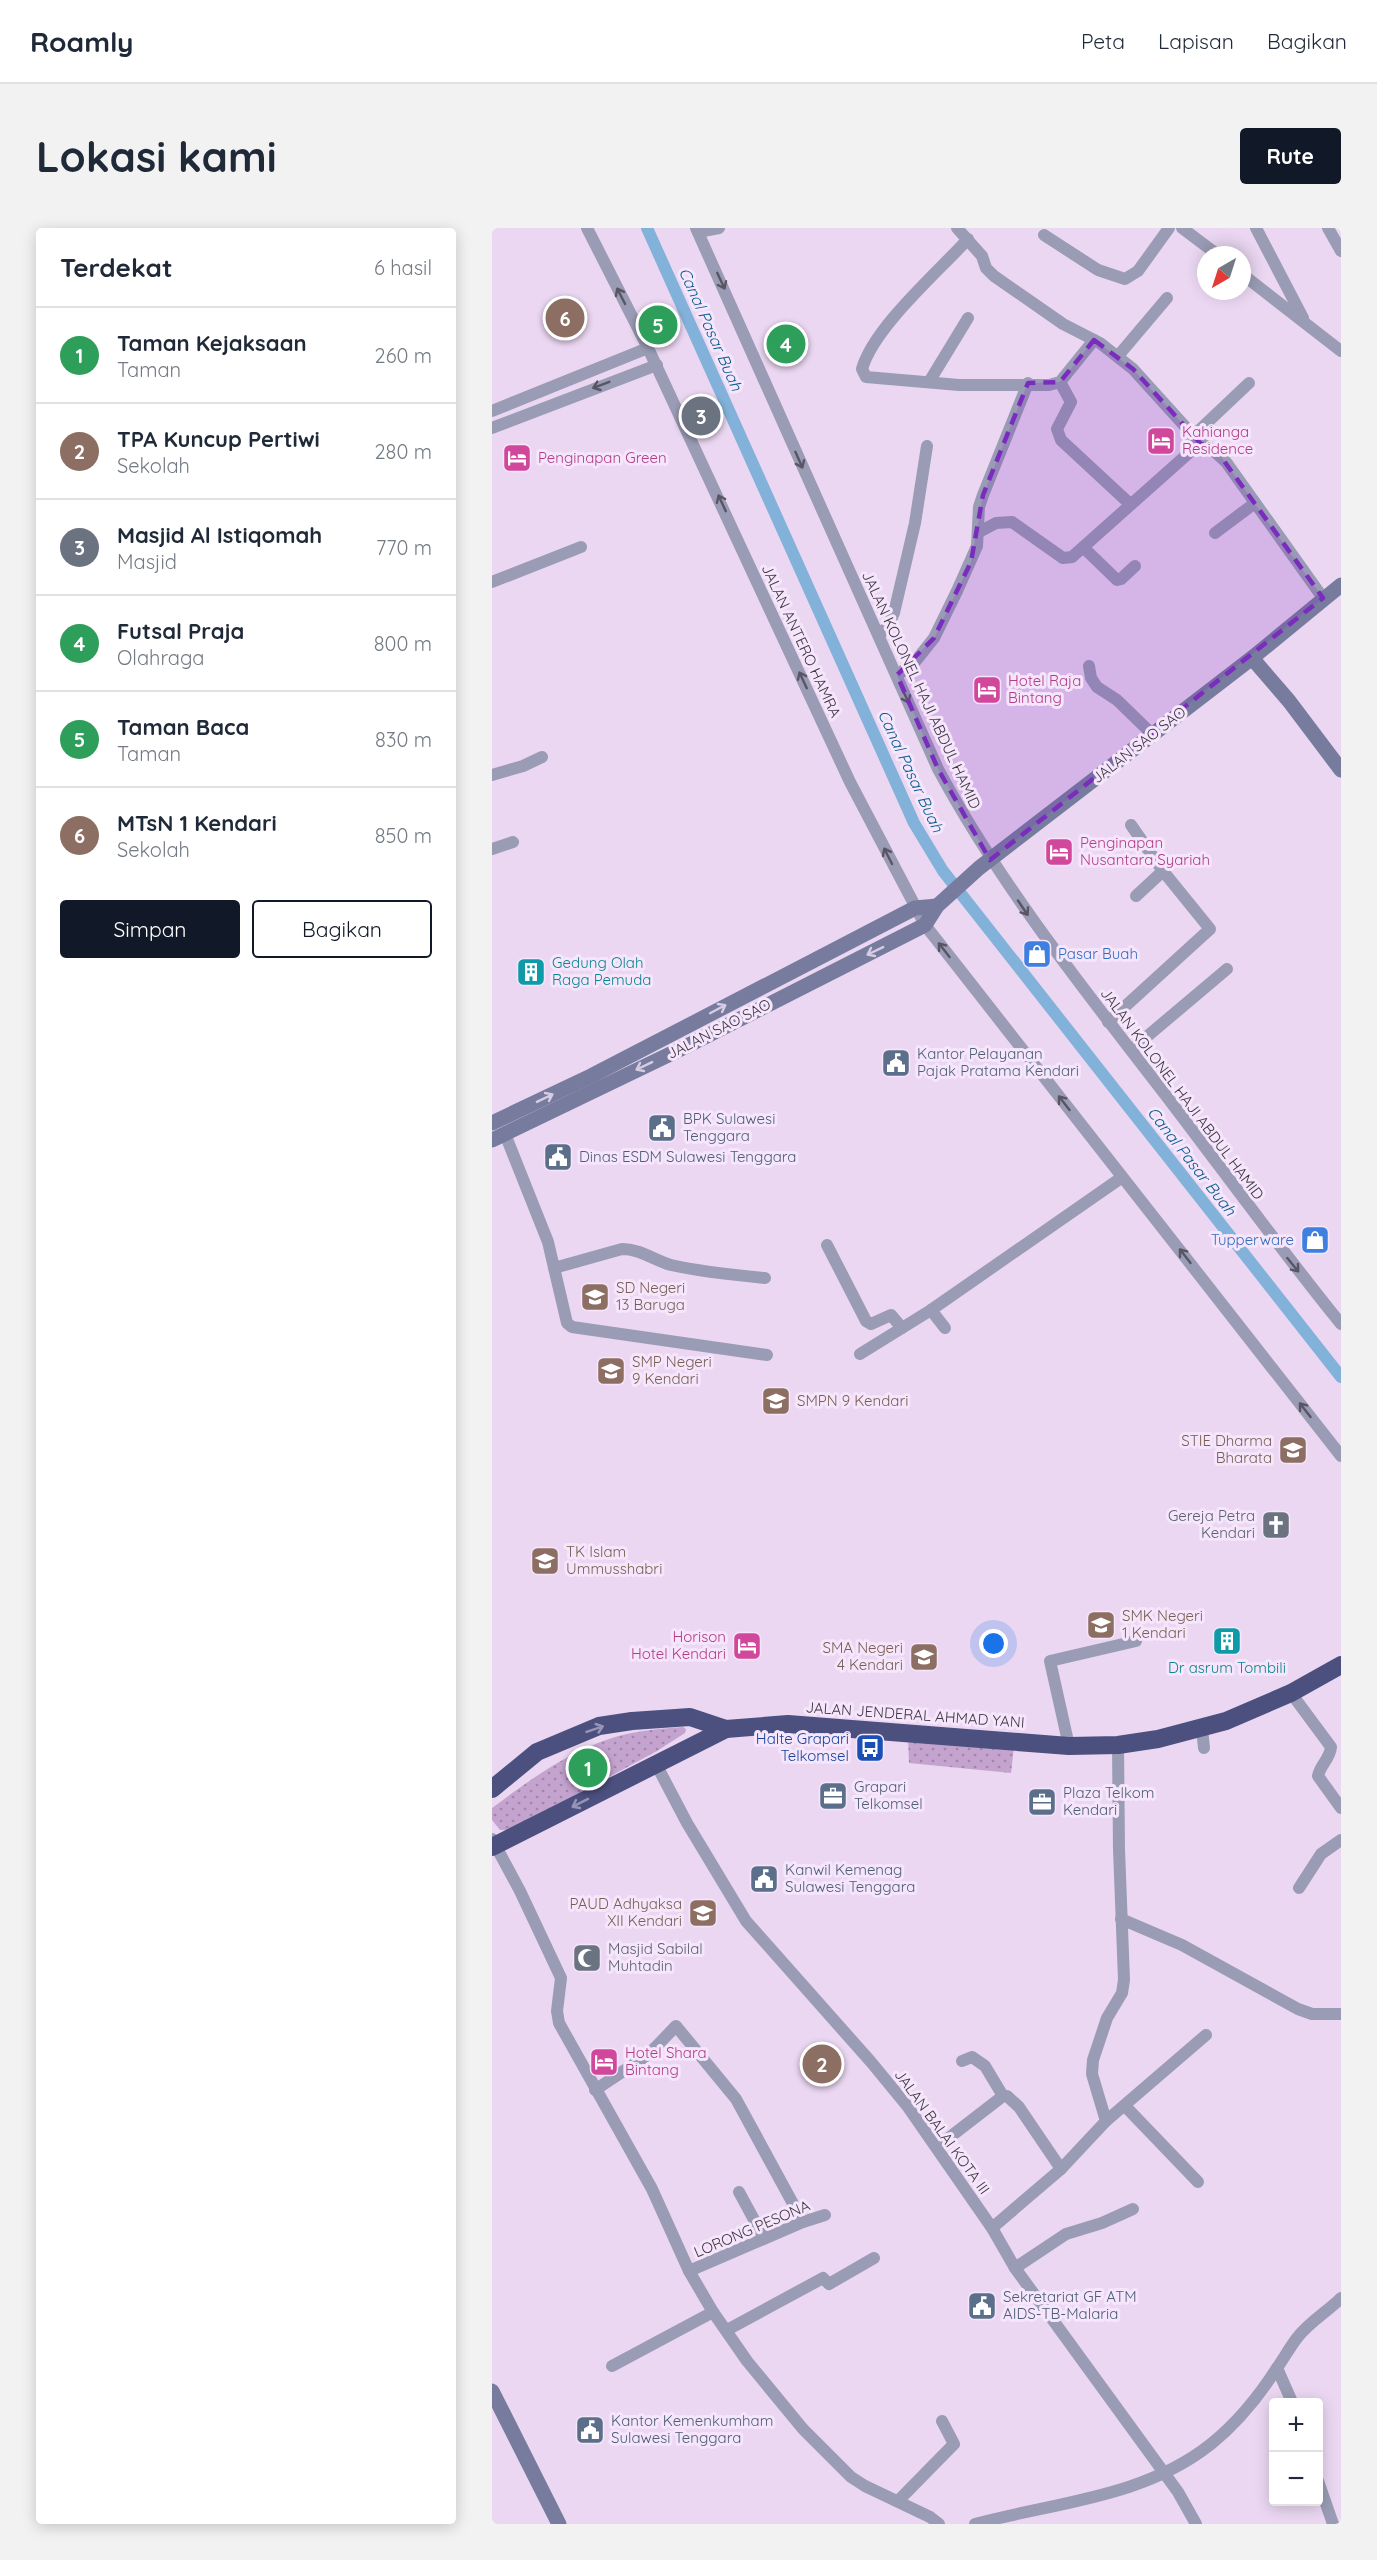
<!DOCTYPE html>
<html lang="id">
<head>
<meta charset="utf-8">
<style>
	:root { --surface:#fff; --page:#f2f2f3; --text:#1f2937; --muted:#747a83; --line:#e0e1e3; --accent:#111827 }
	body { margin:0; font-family:Quicksand,sans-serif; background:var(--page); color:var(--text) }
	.controls { position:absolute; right:18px; bottom:18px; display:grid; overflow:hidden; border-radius:6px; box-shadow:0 3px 15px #0003 }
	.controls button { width:54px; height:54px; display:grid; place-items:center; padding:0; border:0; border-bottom:2px solid var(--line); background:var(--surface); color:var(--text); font:30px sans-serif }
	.compass { position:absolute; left:705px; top:18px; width:54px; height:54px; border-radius:50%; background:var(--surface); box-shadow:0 3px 15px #0003; rotate:219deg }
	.you { position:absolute; left:502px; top:1416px; width:21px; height:21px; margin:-15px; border:4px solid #fff; border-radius:50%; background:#1a73e8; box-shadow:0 0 0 9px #1a73e833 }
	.badge { display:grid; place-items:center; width:39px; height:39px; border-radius:50%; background:var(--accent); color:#fff; font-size:20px; font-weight:700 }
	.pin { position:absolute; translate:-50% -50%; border:3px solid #fff; box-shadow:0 2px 6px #0006 }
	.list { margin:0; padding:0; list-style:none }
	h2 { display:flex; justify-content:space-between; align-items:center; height:78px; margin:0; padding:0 24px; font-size:26px }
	h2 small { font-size:20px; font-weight:400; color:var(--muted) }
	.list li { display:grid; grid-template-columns:39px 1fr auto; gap:18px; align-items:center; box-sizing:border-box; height:96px; padding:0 24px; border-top:2px solid var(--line) }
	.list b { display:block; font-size:22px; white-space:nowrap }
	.list p { margin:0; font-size:20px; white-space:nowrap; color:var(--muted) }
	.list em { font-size:20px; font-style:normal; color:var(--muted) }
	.actions { display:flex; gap:12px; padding:18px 24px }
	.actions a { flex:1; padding:14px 0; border:2px solid var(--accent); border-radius:6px; text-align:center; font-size:21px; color:var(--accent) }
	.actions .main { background:var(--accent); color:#fff }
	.map { position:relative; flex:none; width:849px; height:2296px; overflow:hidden; border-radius:6px }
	header { display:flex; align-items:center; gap:36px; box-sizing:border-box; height:84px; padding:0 30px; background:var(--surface); border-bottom:2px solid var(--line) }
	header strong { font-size:28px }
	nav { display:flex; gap:33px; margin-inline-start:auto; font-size:21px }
	.intro { display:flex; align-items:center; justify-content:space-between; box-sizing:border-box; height:144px; padding:0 36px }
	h1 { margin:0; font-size:42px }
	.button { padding:15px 27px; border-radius:6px; background:var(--accent); color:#fff; font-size:21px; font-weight:700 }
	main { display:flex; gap:36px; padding:0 36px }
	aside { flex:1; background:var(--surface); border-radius:6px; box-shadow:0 3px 15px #0003 }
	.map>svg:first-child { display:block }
</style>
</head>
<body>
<header>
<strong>Roamly</strong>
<nav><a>Peta</a><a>Lapisan</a><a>Bagikan</a></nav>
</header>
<div class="intro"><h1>Lokasi kami</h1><a class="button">Rute</a></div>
<main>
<aside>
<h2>Terdekat<small>6 hasil</small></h2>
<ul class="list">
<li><span class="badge" style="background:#2e9e5b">1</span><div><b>Taman Kejaksaan</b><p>Taman</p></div><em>260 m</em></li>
<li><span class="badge" style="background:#8d6e63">2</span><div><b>TPA Kuncup Pertiwi</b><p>Sekolah</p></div><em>280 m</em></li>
<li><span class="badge" style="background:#6b7280">3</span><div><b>Masjid Al Istiqomah</b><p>Masjid</p></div><em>770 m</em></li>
<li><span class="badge" style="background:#2e9e5b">4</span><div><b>Futsal Praja</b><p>Olahraga</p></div><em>800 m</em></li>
<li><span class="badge" style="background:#2e9e5b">5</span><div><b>Taman Baca</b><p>Taman</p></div><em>830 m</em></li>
<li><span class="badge" style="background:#8d6e63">6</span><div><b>MTsN 1 Kendari</b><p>Sekolah</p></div><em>850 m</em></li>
</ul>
<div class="actions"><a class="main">Simpan</a><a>Bagikan</a></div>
</aside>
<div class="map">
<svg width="849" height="2296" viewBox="0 0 849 2296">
	<defs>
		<pattern id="park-dots" width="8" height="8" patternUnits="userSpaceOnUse" patternTransform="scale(1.5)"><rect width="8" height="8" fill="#c4a4cf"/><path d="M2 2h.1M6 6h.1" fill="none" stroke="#a186aa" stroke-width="1.8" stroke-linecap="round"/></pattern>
	</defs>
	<rect width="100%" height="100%" fill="#ebd7f2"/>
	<!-- park -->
	<g fill="url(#park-dots)">
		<path d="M191,1499L194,1501L193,1505L165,1523L34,1594L16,1602H8L0,1592V1580C36,1553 73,1526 117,1511C140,1503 166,1501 191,1499Z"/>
		<polygon points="416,1510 522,1518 519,1545 417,1535"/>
	</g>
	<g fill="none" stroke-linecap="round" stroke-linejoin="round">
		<!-- canal -->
		<polyline stroke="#82b2d9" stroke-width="12" points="155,0 422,595 451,643 849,1149"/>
		<!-- street -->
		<g stroke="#999cb4" stroke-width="12">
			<polyline points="95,0 156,120 358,554 433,697 849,1228"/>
			<path d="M204,0L446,541C509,658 591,760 672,865C731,942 788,1021 849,1096"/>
			<polyline points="465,0 490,28 494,40 502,48 571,96 608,115 641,141 708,215 720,221 734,234 831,370"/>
			<polyline points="690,0 726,27"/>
			<polyline points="764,0 811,90"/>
			<polyline points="836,0 849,23"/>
			<polyline points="206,4 227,0"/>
			<polyline points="552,7 606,42 633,51 646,43 677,0"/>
			<path d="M476,11C446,44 382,99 370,141L374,149L467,157H557L568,154L602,112"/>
			<polyline points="750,46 849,123"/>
			<polyline points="626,128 675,70"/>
			<polyline points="437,154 476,90"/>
			<polyline points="568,154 579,174 565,201 569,212 638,276"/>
			<polyline points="0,183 156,120"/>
			<polyline points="0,200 165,137"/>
			<polyline points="701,208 757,155"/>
			<polyline points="487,304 504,295 520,294 571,330 580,329 708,215"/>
			<polyline points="723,305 763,275"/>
			<polyline points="592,320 625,352 629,351 643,338"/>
			<polyline points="0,354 89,319"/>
			<polyline points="387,407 396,398 402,385 423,295 435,218"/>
			<polyline points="597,438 599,450 605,459 625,472 660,506"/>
			<polyline points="405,447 422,435 442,410 465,363 485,318 487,279 491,267 536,155"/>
			<polyline points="0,547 31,538 50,529"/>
			<polyline points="0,621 21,614"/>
			<polyline points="644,668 671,643"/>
			<polyline points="616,794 718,701 671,643 639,597"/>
			<polyline points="639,822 735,741"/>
			<polyline points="13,906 56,1014 75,1095 80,1099 275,1127"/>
			<polyline points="335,1017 374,1093 379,1096 399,1087 410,1100"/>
			<path d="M62,1040L130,1021C148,1021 162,1032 179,1037C210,1044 241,1047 273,1050"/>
			<polyline points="439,1082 453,1100"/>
			<polyline points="368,1126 439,1082 629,950"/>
			<path d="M799,1465L839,1519C838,1531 828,1537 826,1548L849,1580"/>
			<polyline points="710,1500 712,1520"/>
			<polyline points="577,1518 558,1433 644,1413"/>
			<polyline points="164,1536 195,1595 254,1693 379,1834 416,1879 500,2000 523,2040 686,2264 704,2296"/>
			<polyline points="0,1611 28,1663 69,1750 65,1783 67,1795 160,1961 197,2043 221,2084 255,2133 311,2201 359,2249 373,2258 438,2289 447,2296"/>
			<polyline points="807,1660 829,1626 849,1612"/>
			<polyline points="629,1691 690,1717 806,1781 820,1786 849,1786"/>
			<polyline points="470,1833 480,1829 493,1838 511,1868"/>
			<polyline points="103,1862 157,1826 184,1798 244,1871 311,1994"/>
			<polyline points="633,1878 706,1954"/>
			<polyline points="614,1893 714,1807"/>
			<polyline points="445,1919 511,1868 515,1868 527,1879 569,1941"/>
			<polyline points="247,1964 272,2010"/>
			<polyline points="500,2000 569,1941 614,1893 600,1846 601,1832 615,1790 630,1765 632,1752 627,1621 626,1517"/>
			<polyline points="523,2040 574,2006 610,1995 641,1981"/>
			<polyline points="197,2043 311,1994 333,1987"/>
			<polyline points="235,2102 331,2050 337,2056 382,2030"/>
			<polyline points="120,2138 221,2084"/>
			<polyline points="785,2140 800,2174"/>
			<polyline points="826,2253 841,2296"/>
			<polyline points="406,2273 462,2216 450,2193"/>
			<path d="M483,2296C564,2274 651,2270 719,2216C745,2195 767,2168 785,2140C792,2130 798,2119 805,2110C817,2094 835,2084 849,2070"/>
		</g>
		<!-- secondary -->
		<g stroke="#777c9e" stroke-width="15">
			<polyline points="760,430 797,473 849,542"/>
			<polyline points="0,895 99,848 423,680 445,678"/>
			<polyline points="0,912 197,817 433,697 445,678 487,640 760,430 849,357"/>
			<polyline points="0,2163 67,2296"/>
		</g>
		<!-- highway -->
		<g stroke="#4c507f" stroke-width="18">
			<polyline points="0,1561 45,1524 107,1498 140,1493 198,1489 234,1501 296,1496 577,1518 626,1517 666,1511 734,1493 799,1465 849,1437"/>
			<polyline points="0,1619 234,1501"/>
		</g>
	</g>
	<!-- one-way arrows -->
	<defs><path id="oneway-shaft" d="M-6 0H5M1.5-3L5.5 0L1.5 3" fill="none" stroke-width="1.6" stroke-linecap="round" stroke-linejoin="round" transform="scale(1.5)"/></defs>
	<g stroke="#5a5564">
		<use href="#oneway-shaft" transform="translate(229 53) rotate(65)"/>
		<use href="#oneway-shaft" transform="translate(129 68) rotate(-117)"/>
		<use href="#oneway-shaft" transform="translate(109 157) rotate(159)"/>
		<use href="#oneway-shaft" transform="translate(307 232) rotate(66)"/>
		<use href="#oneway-shaft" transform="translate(230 275) rotate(-115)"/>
		<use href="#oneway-shaft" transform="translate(311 452) rotate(-115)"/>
		<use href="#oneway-shaft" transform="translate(413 467) rotate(66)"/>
		<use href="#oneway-shaft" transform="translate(396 628) rotate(-117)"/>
		<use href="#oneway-shaft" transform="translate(531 680) rotate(56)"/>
		<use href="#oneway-shaft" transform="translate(452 722) rotate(-128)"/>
		<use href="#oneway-shaft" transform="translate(572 875) rotate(-128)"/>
		<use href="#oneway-shaft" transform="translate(693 1028) rotate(-128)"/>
		<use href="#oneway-shaft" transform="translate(801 1037) rotate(51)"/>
		<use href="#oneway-shaft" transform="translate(813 1182) rotate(-128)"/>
	</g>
	<g stroke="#d6cce4">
		<use href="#oneway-shaft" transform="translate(383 723) rotate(154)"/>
		<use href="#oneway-shaft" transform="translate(226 781) rotate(-28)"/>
		<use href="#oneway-shaft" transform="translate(152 838) rotate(154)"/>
		<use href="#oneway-shaft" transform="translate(53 870) rotate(-26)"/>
	</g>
	<g stroke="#9894b7">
		<use href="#oneway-shaft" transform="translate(103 1501) rotate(-19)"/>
		<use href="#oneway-shaft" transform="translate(88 1575) rotate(153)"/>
	</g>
	<!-- marked area -->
	<path fill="#7b2cbf" fill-opacity="0.2" stroke="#7b2cbf" stroke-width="4.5" stroke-dasharray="12 8" stroke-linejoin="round" d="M602,112L641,141L708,215L727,226L831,370L498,632L446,541L405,447L442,410L479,334L491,267L536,155L568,154Z"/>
	<!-- icons -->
	<defs>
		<g id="hotel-square" transform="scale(1.5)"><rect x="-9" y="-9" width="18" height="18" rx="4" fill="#d1479c" stroke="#f6e6fc"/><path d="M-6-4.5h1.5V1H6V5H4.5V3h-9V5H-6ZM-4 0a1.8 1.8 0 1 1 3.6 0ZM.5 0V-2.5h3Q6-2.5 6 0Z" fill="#fff"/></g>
		<g id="shop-square" transform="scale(1.5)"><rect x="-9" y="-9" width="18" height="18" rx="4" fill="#3f7fe0" stroke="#f6e6fc"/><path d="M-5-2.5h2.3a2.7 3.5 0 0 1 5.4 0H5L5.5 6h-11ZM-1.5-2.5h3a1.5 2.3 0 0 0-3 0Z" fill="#fff"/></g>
		<g id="building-square" transform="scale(1.5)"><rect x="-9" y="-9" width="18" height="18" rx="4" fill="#0f9aa8" stroke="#f6e6fc"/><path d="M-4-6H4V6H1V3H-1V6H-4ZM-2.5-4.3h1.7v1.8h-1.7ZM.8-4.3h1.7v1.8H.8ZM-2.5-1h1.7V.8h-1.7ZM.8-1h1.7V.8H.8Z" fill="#fff"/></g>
		<g id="civic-square" transform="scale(1.5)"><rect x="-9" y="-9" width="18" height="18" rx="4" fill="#5c6f8a" stroke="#f6e6fc"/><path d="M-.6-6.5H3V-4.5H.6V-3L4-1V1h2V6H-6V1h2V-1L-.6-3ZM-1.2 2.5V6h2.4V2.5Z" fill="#fff"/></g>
		<g id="school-square" transform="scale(1.5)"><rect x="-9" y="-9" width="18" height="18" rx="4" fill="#8d6e63" stroke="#f6e6fc"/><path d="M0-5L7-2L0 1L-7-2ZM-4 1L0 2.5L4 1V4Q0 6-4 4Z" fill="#fff"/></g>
		<g id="university-square" transform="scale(1.5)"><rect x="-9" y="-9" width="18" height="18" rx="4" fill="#8d6e63" stroke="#f6e6fc"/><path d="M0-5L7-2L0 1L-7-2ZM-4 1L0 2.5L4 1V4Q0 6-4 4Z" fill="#fff"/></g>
		<g id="church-square" transform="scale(1.5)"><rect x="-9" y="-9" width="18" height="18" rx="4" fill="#6b7280" stroke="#f6e6fc"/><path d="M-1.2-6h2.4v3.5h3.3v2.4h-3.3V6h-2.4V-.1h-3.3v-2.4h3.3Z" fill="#fff"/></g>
		<g id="bus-square" transform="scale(1.5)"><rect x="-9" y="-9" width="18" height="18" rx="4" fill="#1a4fb4" stroke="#f6e6fc"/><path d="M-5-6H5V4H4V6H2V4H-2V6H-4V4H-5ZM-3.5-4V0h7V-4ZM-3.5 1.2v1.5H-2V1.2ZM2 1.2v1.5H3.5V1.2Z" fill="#fff"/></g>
		<g id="office-square" transform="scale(1.5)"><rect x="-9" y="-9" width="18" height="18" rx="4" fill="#5c6f8a" stroke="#f6e6fc"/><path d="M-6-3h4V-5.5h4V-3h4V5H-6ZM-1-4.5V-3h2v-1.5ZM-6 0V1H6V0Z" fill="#fff"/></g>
		<g id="mosque-square" transform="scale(1.5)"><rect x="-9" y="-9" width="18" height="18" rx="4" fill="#6b7280" stroke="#f6e6fc"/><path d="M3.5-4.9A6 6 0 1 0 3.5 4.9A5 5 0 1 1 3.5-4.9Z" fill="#fff"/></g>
	</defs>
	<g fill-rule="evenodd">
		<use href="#hotel-square" x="669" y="213"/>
		<use href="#hotel-square" x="25" y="230"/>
		<use href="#hotel-square" x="495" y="462"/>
		<use href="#hotel-square" x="567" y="624"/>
		<use href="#shop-square" x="545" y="726"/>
		<use href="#building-square" x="39" y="744"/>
		<use href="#civic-square" x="404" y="835"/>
		<use href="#civic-square" x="170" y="900"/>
		<use href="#civic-square" x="66" y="929"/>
		<use href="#shop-square" x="823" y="1012"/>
		<use href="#school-square" x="103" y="1069"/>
		<use href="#school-square" x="119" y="1143"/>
		<use href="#school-square" x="284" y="1173"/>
		<use href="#university-square" x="801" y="1222"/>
		<use href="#church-square" x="784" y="1297"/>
		<use href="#school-square" x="53" y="1333"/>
		<use href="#school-square" x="609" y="1397"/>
		<use href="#building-square" x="735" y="1413"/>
		<use href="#hotel-square" x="255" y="1418"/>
		<use href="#school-square" x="432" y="1429"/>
		<use href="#bus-square" x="378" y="1520"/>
		<use href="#office-square" x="341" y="1568"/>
		<use href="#office-square" x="550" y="1574"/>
		<use href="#civic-square" x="272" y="1651"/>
		<use href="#school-square" x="211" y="1685"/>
		<use href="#mosque-square" x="95" y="1730"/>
		<use href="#hotel-square" x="112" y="1834"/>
		<use href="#civic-square" x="490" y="2078"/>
		<use href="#civic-square" x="98" y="2202"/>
	</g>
	<g text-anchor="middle" stroke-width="6" stroke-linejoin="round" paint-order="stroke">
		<!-- hotel labels -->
		<g font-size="15" fill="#b23c85" stroke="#f6e6fc" text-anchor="start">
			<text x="690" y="209">Kahianga<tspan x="690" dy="17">Residence</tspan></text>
			<text x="46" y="235">Penginapan Green</text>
			<text x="516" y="458">Hotel Raja<tspan x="516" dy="17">Bintang</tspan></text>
			<text x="588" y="620">Penginapan<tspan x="588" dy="17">Nusantara Syariah</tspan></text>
			<text x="234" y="1414" text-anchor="end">Horison<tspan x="234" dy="17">Hotel Kendari</tspan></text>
			<text x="133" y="1830">Hotel Shara<tspan x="133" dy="17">Bintang</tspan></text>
		</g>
		<!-- street labels -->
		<g font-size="15" fill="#3f3742" stroke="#f6e6fc">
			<text transform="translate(309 413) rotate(65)" y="5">JALAN ANTERO HAMRA</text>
			<text transform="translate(429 462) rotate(65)" y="5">JALAN KOLONEL HAJI ABDUL HAMID</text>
			<text transform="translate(647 517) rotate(-38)" y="5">JALAN SAO SAO</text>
			<text transform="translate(227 801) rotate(-27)" y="5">JALAN SAO SAO</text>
			<text transform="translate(690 866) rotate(53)" y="5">JALAN KOLONEL HAJI ABDUL HAMID</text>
			<text transform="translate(423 1487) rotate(4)" y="5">JALAN JENDERAL AHMAD YANI</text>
			<text transform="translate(450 1904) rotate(54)" y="5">JALAN BALAI KOTA III</text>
			<text transform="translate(260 2001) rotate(-23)" y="5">LORONG PESONA</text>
		</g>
		<!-- shop labels -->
		<g font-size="15" fill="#366cbe" stroke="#f6e6fc" text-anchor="start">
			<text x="566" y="731">Pasar Buah</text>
			<text x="802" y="1017" text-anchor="end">Tupperware</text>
		</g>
		<!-- culture labels -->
		<g font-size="15" fill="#0d838f" stroke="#f6e6fc" text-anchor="start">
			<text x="60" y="740">Gedung Olah<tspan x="60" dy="17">Raga Pemuda</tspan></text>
			<text x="735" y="1445" text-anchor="middle">Dr asrum Tombili</text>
		</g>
		<!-- service labels -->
		<g font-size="15" fill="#4e5e75" stroke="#f6e6fc" text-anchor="start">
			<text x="425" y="831">Kantor Pelayanan<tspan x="425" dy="17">Pajak Pratama Kendari</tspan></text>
			<text x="191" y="896">BPK Sulawesi<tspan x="191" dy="17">Tenggara</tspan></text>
			<text x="87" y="934">Dinas ESDM Sulawesi Tenggara</text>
			<text x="362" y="1564">Grapari<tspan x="362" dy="17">Telkomsel</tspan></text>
			<text x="571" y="1570">Plaza Telkom<tspan x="571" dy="17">Kendari</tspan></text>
			<text x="293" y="1647">Kanwil Kemenag<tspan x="293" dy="17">Sulawesi Tenggara</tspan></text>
			<text x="511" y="2074">Sekretariat GF ATM<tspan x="511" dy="17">AIDS-TB-Malaria</tspan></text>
			<text x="119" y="2198">Kantor Kemenkumham<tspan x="119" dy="17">Sulawesi Tenggara</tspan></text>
		</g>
		<!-- education labels -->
		<g font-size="15" fill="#785e54" stroke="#f6e6fc" text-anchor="start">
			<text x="124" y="1065">SD Negeri<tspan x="124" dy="17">13 Baruga</tspan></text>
			<text x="140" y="1139">SMP Negeri<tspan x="140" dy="17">9 Kendari</tspan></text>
			<text x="305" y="1178">SMPN 9 Kendari</text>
			<text x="780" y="1218" text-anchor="end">STIE Dharma<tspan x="780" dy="17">Bharata</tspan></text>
			<text x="74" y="1329">TK Islam<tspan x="74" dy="17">Ummusshabri</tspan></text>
			<text x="630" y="1393">SMK Negeri<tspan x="630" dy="17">1 Kendari</tspan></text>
			<text x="411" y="1425" text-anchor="end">SMA Negeri<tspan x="411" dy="17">4 Kendari</tspan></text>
			<text x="190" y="1681" text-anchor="end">PAUD Adhyaksa<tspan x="190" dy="17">XII Kendari</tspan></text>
		</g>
		<!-- worship labels -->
		<g font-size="15" fill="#5b616d" stroke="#f6e6fc" text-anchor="end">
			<text x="763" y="1293">Gereja Petra<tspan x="763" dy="17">Kendari</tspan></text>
			<text x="116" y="1726" text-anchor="start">Masjid Sabilal<tspan x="116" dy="17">Muhtadin</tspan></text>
		</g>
		<!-- transit labels -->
		<g font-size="15" fill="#164399" stroke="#f6e6fc" text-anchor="end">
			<text x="357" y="1516">Halte Grapari<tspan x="357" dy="17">Telkomsel</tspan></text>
		</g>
		<!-- water labels -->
		<g font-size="16" font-style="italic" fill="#095b8c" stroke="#f6e6fc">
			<text transform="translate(219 101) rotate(66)" y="6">Canal Pasar Buah</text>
			<text transform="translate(419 543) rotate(65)" y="6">Canal Pasar Buah</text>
			<text transform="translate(700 933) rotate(52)" y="6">Canal Pasar Buah</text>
		</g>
	</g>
</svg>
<div class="controls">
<button>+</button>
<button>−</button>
</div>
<svg class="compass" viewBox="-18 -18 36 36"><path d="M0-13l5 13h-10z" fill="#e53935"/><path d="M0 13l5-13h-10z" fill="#747a83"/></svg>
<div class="you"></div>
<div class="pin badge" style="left:96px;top:1540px;background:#2e9e5b">1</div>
<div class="pin badge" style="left:330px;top:1836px;background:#8d6e63">2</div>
<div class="pin badge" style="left:209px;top:188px;background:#6b7280">3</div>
<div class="pin badge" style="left:294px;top:116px;background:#2e9e5b">4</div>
<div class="pin badge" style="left:166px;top:97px;background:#2e9e5b">5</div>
<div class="pin badge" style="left:73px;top:90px;background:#8d6e63">6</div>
</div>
</main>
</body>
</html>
